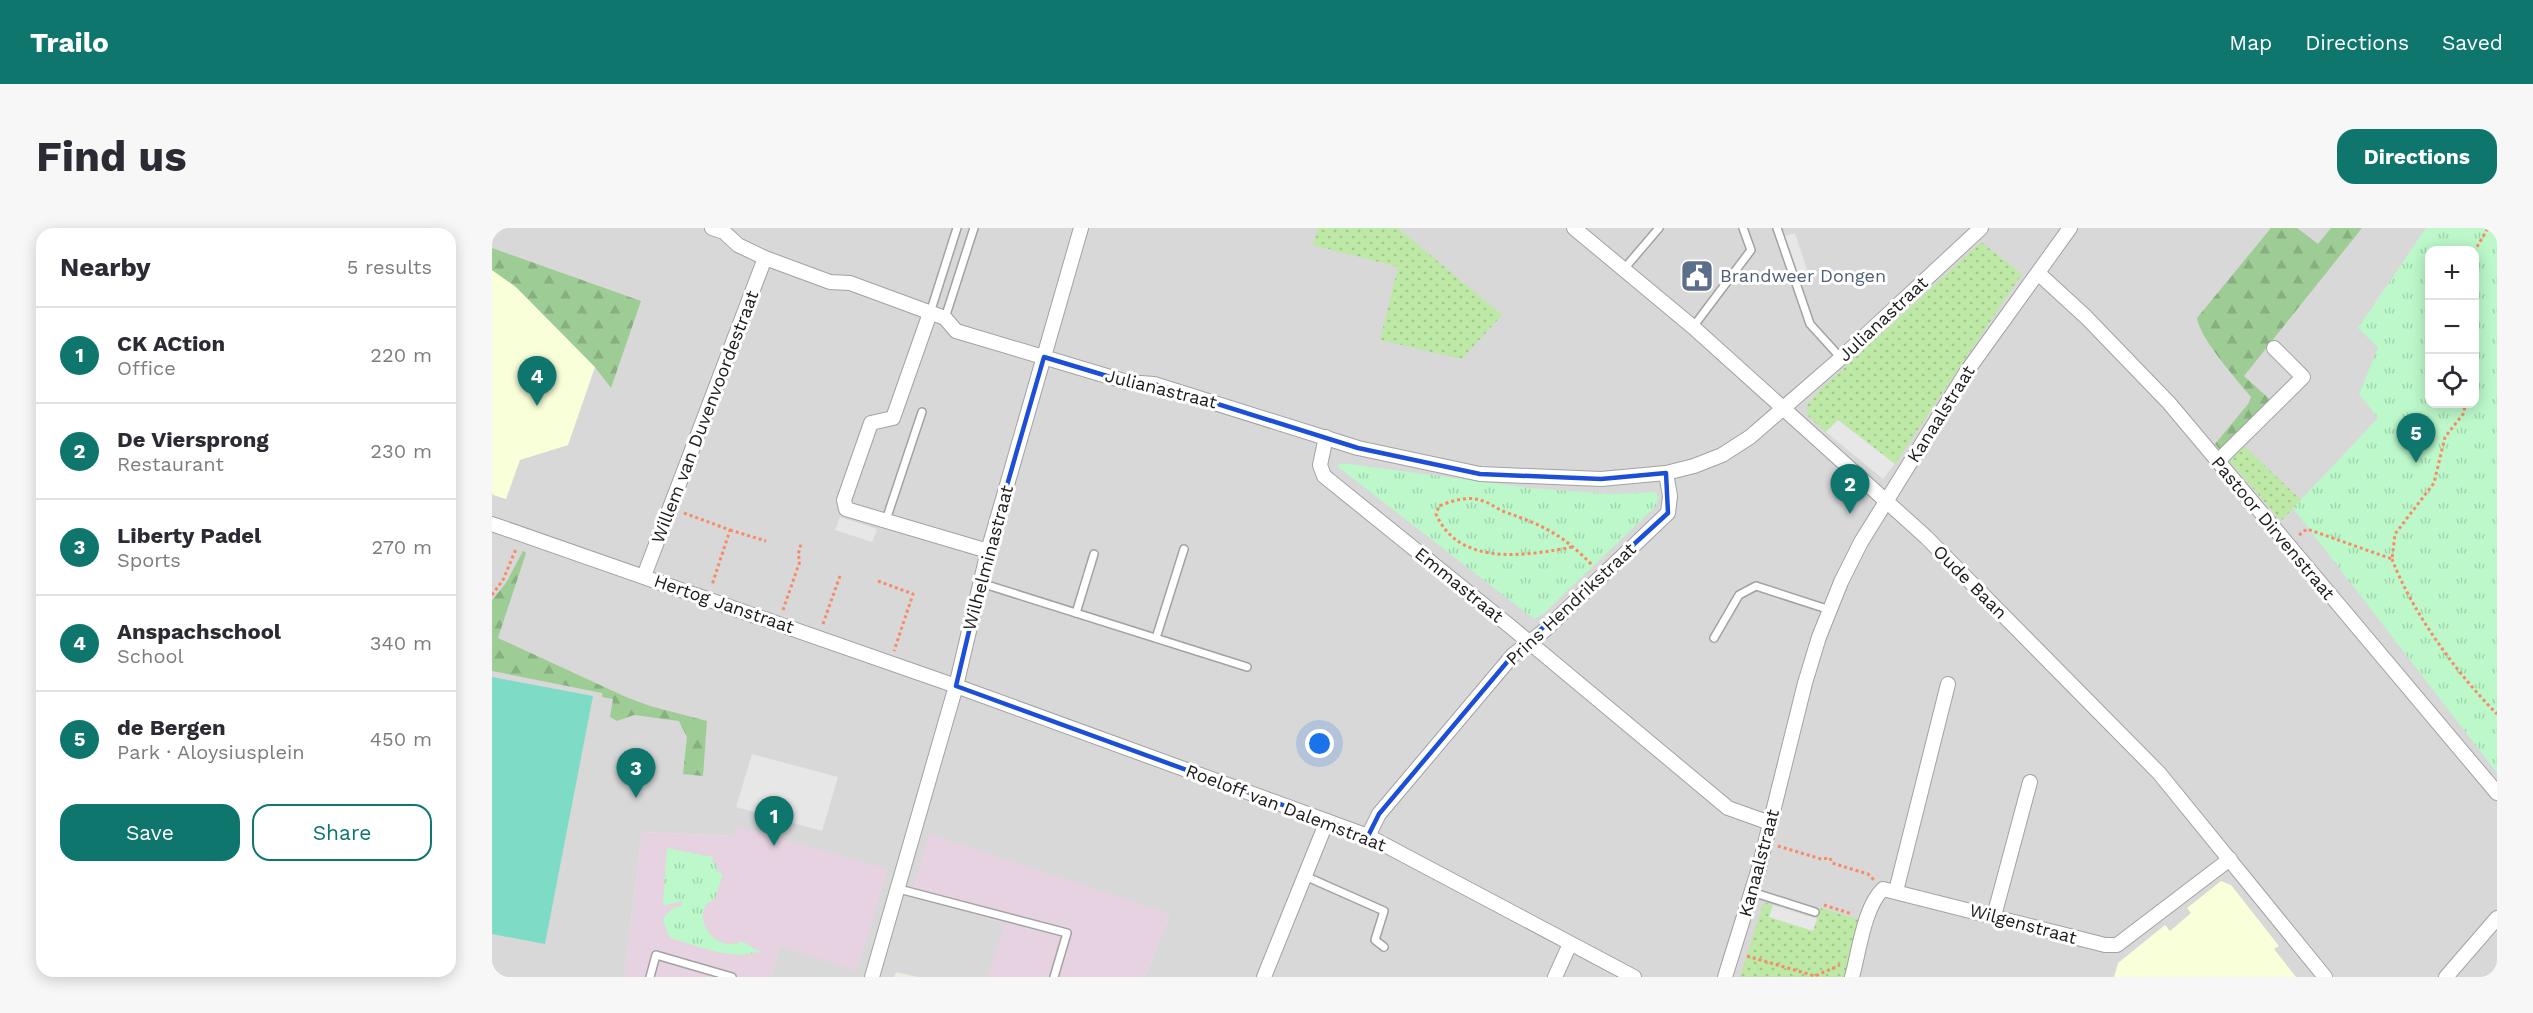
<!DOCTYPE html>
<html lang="en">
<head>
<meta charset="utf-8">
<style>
	:root { --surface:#fff; --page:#f7f7f7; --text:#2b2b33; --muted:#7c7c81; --line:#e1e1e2; --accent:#0f766e }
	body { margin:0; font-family:"Work Sans",sans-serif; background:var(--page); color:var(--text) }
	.controls { position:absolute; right:18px; top:18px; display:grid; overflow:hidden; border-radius:12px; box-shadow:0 3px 15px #0003 }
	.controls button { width:54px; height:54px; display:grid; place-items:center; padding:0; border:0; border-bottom:2px solid var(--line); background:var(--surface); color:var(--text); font:30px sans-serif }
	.you { position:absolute; left:828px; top:516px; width:21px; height:21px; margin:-15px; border:4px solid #fff; border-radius:50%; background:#1a73e8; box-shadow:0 0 0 9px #1a73e833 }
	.badge { display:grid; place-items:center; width:39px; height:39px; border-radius:50%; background:var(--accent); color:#fff; font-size:20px; font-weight:700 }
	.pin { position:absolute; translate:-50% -50px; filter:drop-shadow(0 2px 3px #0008) }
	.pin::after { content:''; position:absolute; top:32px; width:21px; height:18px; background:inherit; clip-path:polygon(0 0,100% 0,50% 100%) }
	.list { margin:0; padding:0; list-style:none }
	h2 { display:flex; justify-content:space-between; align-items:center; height:78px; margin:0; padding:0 24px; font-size:26px }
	h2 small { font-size:20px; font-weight:400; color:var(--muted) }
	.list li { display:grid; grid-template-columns:39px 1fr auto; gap:18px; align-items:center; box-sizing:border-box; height:96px; padding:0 24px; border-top:2px solid var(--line) }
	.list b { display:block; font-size:22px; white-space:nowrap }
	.list p { margin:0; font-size:20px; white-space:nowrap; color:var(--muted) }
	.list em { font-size:20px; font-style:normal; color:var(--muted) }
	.actions { display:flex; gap:12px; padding:18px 24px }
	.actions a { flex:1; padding:14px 0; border:2px solid var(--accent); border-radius:18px; text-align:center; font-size:21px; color:var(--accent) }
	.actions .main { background:var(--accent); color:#fff }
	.icon { flex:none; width:33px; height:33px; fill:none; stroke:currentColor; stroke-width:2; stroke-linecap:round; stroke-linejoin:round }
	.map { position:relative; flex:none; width:2005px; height:749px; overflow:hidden; border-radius:18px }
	header { display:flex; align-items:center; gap:36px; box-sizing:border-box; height:84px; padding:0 30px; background:var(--accent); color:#fff }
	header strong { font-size:28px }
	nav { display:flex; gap:33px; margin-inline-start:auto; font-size:21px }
	.intro { display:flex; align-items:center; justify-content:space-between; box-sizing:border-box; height:144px; padding:0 36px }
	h1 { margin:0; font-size:42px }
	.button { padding:15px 27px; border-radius:18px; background:var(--accent); color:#fff; font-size:21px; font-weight:700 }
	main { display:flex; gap:36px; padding:0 36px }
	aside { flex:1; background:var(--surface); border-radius:18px; box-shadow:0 3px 15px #0003 }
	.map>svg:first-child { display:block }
</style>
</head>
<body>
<header>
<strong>Trailo</strong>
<nav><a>Map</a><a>Directions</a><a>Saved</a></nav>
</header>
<div class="intro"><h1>Find us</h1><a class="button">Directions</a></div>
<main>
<aside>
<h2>Nearby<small>5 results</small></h2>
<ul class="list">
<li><span class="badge">1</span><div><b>CK ACtion</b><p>Office</p></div><em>220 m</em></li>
<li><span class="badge">2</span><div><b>De Viersprong</b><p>Restaurant</p></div><em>230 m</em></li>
<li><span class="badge">3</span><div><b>Liberty Padel</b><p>Sports</p></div><em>270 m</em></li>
<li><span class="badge">4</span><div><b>Anspachschool</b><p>School</p></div><em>340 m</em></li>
<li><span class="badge">5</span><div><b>de Bergen</b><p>Park · Aloysiusplein</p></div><em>450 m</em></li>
</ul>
<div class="actions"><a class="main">Save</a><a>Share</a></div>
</aside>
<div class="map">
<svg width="2005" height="749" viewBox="0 0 2005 749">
	<defs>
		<pattern id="grass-dots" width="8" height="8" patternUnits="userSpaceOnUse" patternTransform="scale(1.5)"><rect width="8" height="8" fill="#bde8a6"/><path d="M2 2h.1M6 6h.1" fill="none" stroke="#a2c68e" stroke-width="1.8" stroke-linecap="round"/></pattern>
		<pattern id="forest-firs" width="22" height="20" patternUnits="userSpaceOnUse" patternTransform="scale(1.5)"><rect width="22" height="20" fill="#9dcc95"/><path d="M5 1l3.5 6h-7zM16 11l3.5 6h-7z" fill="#87af80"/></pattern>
		<pattern id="park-tufts" width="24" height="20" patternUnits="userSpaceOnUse" patternTransform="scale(1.5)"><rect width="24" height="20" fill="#bcf8ca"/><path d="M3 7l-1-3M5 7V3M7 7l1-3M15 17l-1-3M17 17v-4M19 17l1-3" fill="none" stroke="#a1d4ad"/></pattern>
	</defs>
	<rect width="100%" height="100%" fill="#edebe1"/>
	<!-- residential -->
	<path fill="#d9d8d8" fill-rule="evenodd" d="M0,0H2005V749H653L678,686L514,696L496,749H426L404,744L402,749H279L288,718L242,608L150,604L132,749H0ZM1938,22H1982V176H1938Z"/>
	<!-- industrial -->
	<g fill="#e6d2e0">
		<polygon points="245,598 396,641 365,743 288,718 279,749 132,749 150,604 241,608"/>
		<polygon points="437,606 678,686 653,749 496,749 513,696 419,668"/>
	</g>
	<!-- education -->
	<g fill="#f9ffd8">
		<polygon points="0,42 24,59 103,139 76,217 28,232 14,271 1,267 0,264"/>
		<polygon points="1729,653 1739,657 1787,718 1782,721 1804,749 1622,749 1626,735 1673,697 1678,703 1699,685 1695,680"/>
	</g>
	<!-- grass -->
	<g fill="url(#grass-dots)">
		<polygon points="826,0 906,0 1010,87 970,131 888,112 906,39 821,17"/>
		<polygon points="1489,14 1530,46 1403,236 1346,192 1334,204 1315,187 1315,177 1329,161"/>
		<polygon points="1749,215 1809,272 1789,293 1735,230"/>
		<polygon points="1272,674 1281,677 1277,689 1321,703 1329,680 1368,692 1353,749 1248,749"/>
	</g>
	<!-- forest -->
	<g fill="url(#forest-firs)">
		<path d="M1779,0H1805L1826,16L1839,0H1870L1752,148L1783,176L1735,230L1723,216L1756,176L1759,169C1745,152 1708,111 1705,90Z"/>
		<polygon points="0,20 149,73 119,160 103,139 24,59 0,42"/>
		<polygon points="31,323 34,325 6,410 134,469 158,478 215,493 211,548 191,546 195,509 187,493 142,487 125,493 118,489 121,471 110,469 110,465 0,443 0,372 14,355"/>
	</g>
	<!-- park -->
	<g fill="url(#park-tufts)" fill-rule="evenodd">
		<path d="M1934,0H2005V545L1801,280L1886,190L1867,166L1886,120L1866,100ZM1938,22H1982V176H1938Z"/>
		<polygon points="848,235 1037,260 1120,266 1164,264 1166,270 1164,278 1052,385 1042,391 845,238"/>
		<path d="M175,620L221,629L220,634L225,636L224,643L231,646L223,671C202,679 211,707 229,714C237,718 244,715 252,714L262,721L270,723C239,733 209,719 179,710L175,705L171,690L182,679L190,678L189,673L172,678L171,675Z"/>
	</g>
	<!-- pitch -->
	<polygon fill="#7edcc6" points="0,449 101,468 53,716 0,706"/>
	<!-- parking -->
	<g fill="#e7e7e7">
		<polygon points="1303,5 1315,42 1306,46 1293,8"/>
		<polygon points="1346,192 1403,236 1391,251 1334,204"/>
		<polygon points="348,289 385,301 380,314 343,302"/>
		<polygon points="260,526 346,549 330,603 244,579"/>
		<polygon points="1281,677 1325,691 1321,703 1277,689"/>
	</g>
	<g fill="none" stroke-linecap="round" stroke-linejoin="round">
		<!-- service casing -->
		<g stroke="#a2a2a2" stroke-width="10">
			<g id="service">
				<polyline points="1285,0 1318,96 1349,130"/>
				<polyline points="1132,41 1167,0"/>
				<polyline points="438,85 465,0"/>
				<polyline points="453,90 482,0"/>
				<polyline points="1201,99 1259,22 1251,0"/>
				<polyline points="394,292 430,184"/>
				<polyline points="489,355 755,439"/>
				<polyline points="584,385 602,326"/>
				<polyline points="664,410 692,321"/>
				<polyline points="1222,410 1247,367 1264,358 1338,382"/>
				<polyline points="813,648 892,683 883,712 892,719"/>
				<polyline points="407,661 575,705 562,749"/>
				<polyline points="1260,664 1323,684"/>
				<polyline points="158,749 164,727 240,749"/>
			</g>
		</g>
		<!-- minor casing -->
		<g stroke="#a2a2a2" stroke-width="16">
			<g id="minor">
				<polyline points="220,0 232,4 246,17 273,30 338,54 358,55 453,90 464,103 635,154 662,156 866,220 988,246 1109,251 1174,245 1202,238 1230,227 1258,209 1349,130 1489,0"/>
				<polyline points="1082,0 1201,99 1434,309 1667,545 1833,749"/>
				<polyline points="1546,45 1594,89 1677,175 2005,565"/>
				<polyline points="438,85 401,190 379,195 352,272 354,281 496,323"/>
				<polyline points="834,209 828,237 832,248 1019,399 1236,580 1278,595"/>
				<polyline points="1726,233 1811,149 1782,120"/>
				<polyline points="0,296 464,458 876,608 1142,749"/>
				<polyline points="152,348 273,30"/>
				<polyline points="876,608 887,586 1021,427 1053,402 1176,285 1178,268 1174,245"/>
				<polyline points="1404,663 1456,456"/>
				<polyline points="1502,688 1538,554"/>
				<polyline points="380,749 464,458 496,323 589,0"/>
				<polyline points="772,749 835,593"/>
				<polyline points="1063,749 1078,716"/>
				<polyline points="1233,749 1267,640 1313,455 1327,409 1349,354 1369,314 1475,143 1578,0"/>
				<path d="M1360,749C1367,724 1372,679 1391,661L1613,717H1625L1738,631"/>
				<polyline points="1954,749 2005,690"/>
			</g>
		</g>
		<!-- path -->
		<g stroke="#f88a66" stroke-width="3" stroke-dasharray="3 3" stroke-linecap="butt">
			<polyline points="1982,24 1996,0"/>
			<polyline points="192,285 238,302 220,357"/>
			<polyline points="238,302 274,313"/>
			<polyline points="1807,307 1815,301 1900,331 1903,306 1942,255 1953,209 1972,185 1973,176"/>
			<path d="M1080,319C1034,328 967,339 944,286L947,278C959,273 975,268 988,272C997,274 1005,281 1013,284C1053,298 1071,307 1101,338"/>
			<path d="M1900,331C1920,384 1965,446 2005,486"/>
			<polyline points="386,353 421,366 402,423"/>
			<polyline points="0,367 11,352 24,321"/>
			<polyline points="291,382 308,333 306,327 309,316"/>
			<polyline points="331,396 349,345"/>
			<polyline points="1286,618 1329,631 1338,630 1340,635 1376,646 1382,652"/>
			<polyline points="1332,677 1360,686"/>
			<polyline points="1255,728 1323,748 1348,737"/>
		</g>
		<!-- service -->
		<use href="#service" stroke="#fff" stroke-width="7"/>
		<!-- minor -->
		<use href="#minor" stroke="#fff" stroke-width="14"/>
	</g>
	<!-- marked area -->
	<path fill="none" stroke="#1d4ed8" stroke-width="4.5" stroke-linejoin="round" d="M552,129L635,154L662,156L866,220L988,246L1109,251L1174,245L1176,285L1021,427L887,586L876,608L464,458L496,323Z"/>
	<!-- icons -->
	<defs>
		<g id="civic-square" transform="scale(1.725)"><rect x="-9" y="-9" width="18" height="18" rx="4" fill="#5c6f8a" stroke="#fff"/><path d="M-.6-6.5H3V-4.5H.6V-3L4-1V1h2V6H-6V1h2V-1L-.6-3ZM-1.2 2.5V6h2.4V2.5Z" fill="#fff"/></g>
	</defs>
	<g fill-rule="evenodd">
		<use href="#civic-square" x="1205" y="48"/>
	</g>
	<g text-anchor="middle" stroke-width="6" stroke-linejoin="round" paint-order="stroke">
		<!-- service labels -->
		<g font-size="18" fill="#4e5e75" stroke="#fff" text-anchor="start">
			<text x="1228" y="54">Brandweer Dongen</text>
		</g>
		<!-- street labels -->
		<g font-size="18" fill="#1b1b1b" stroke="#fff">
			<text transform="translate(1391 91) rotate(-43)" y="6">Julianastraat</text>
			<text transform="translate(669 161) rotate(14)" y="6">Julianastraat</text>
			<text transform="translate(1449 186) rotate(-58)" y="6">Kanaalstraat</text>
			<text transform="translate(213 189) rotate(-69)" y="6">Willem van Duvenvoordestraat</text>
			<text transform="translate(1781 300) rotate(50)" y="6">Pastoor Dirvenstraat</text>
			<text transform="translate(496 330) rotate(-75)" y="6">Wilhelminastraat</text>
			<text transform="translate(1478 354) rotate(45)" y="6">Oude Baan</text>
			<text transform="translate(967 357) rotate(39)" y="6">Emmastraat</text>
			<text transform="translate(232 376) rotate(19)" y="6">Hertog Janstraat</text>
			<text transform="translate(1079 376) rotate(-43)" y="6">Prins Hendrikstraat</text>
			<text transform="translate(794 580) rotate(21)" y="6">Roeloff van Dalemstraat</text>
			<text transform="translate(1267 635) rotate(-75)" y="6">Kanaalstraat</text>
			<text transform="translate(1531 696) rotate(15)" y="6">Wilgenstraat</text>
		</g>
	</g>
</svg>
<div class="controls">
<button>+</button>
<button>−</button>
<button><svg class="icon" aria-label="locate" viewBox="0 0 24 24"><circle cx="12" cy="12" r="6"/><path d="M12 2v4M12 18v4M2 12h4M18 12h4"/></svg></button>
</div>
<div class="you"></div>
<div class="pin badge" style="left:282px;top:618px">1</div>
<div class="pin badge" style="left:1358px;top:286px">2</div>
<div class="pin badge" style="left:144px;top:570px">3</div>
<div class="pin badge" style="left:45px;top:178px">4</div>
<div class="pin badge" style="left:1924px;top:235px">5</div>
</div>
</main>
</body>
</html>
